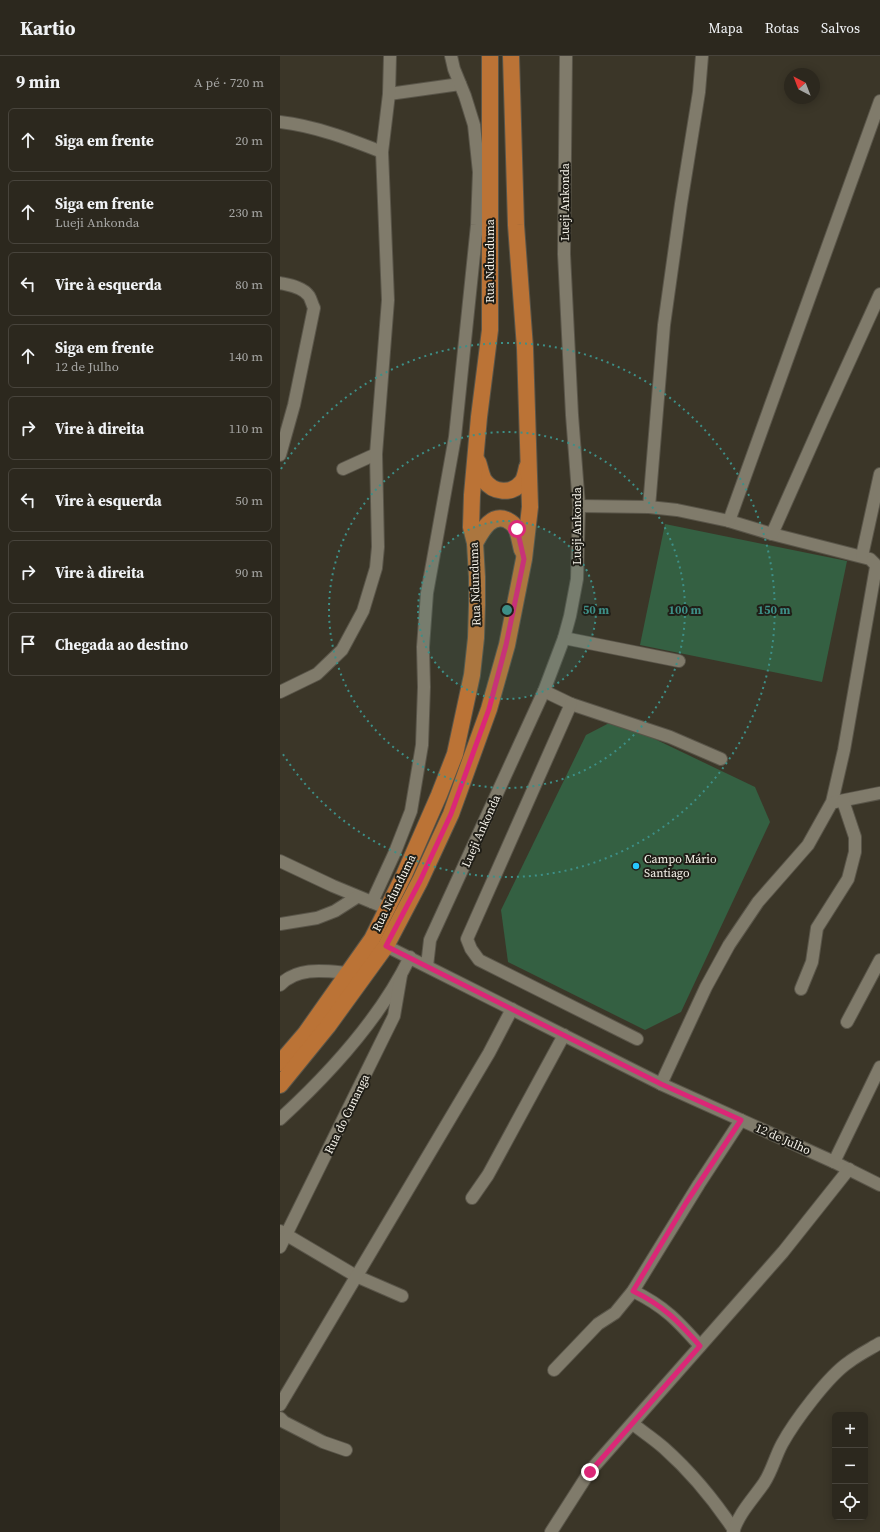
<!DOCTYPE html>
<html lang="pt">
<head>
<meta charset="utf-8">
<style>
	:root { --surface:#2c281e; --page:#343027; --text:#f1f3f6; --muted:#a6a6a4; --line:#48443c }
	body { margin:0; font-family:"Source Serif 4",serif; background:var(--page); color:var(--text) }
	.controls { position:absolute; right:12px; bottom:12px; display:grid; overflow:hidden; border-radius:6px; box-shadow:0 2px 10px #0003 }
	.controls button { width:36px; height:36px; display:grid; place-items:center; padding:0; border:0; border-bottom:1px solid var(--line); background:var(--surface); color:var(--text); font:20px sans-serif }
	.compass { position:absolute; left:504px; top:12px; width:36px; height:36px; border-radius:50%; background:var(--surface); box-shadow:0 2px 10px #0003; rotate:318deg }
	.stop { position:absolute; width:12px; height:12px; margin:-9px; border:3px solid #db2777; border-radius:50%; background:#fff }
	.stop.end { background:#db2777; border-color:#fff; box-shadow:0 1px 4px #0008 }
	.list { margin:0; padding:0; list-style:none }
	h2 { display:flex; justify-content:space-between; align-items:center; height:52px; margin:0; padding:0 16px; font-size:17px }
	h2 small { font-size:13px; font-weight:400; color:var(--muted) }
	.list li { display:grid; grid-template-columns:26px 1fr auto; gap:12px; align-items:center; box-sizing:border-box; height:64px; margin:0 8px 8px; padding:0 8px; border:1px solid var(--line); border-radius:6px }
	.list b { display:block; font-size:15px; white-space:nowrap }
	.list p { margin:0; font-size:13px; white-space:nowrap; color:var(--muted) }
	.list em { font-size:13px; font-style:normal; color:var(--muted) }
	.icon { flex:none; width:22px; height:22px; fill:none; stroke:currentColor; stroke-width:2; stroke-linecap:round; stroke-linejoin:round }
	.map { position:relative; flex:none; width:600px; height:1476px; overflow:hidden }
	header { display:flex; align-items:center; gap:24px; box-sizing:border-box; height:56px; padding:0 20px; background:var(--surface); border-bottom:1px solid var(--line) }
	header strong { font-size:19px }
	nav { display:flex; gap:22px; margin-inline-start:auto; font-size:14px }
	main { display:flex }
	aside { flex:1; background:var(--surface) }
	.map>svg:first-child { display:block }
</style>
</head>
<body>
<header>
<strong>Kartio</strong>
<nav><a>Mapa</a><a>Rotas</a><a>Salvos</a></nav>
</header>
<main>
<aside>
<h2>9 min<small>A pé · 720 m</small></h2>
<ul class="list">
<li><svg class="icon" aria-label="ahead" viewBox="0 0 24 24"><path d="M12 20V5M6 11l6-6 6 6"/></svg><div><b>Siga em frente</b></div><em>20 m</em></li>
<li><svg class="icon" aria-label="ahead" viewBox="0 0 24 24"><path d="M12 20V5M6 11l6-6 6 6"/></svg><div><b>Siga em frente</b><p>Lueji Ankonda</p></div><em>230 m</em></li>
<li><svg class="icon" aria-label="left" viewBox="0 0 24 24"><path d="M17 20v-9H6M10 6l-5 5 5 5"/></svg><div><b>Vire à esquerda</b></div><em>80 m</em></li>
<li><svg class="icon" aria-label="ahead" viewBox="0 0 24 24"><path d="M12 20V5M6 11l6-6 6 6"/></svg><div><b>Siga em frente</b><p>12 de Julho</p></div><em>140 m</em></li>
<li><svg class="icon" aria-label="right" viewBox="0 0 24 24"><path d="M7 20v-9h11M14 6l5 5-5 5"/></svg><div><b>Vire à direita</b></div><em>110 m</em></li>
<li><svg class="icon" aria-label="left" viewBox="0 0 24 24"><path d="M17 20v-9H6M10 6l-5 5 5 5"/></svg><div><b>Vire à esquerda</b></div><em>50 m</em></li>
<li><svg class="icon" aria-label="right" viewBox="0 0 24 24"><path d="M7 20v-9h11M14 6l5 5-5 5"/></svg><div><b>Vire à direita</b></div><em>90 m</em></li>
<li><svg class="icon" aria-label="arrive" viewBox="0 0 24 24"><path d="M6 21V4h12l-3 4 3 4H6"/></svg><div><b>Chegada ao destino</b></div></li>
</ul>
</aside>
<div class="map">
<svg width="600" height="1476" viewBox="0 0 600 1476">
	<rect width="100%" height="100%" fill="#3b3628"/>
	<!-- green -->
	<g fill="#346042">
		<polygon points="385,468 567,505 542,626 360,589"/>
		<polygon points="335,664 475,731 490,766 401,956 365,974 228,906 221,854 306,679"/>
	</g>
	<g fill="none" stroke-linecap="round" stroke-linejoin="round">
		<!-- minor casing -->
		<g stroke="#595549" stroke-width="14">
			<g id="minor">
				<polyline points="109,38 180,28"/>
				<path d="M0,66C35,70 69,83 102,96"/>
				<path d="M0,227C9,229 23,231 29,240C31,243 32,248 34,252L14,349L0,399"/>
				<polyline points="63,413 96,398"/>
				<polyline points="299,450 369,451 397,454 449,465 492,478 590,503 595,508 596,511 564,694 552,746 528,789 478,846 449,889 426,931 381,1028"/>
				<polyline points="369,451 384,269 401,148 419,36 422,0"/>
				<polyline points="449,465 600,45"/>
				<polyline points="492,478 543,363 600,238"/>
				<polyline points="582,500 600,418"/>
				<polyline points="284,582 399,605"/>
				<polyline points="264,635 291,648 390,681 441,703"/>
				<polyline points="0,636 37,618 62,594 83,555 96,512 98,491 96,398 108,244 102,96 109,38 110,0"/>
				<polyline points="291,648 187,883 191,893 199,904 357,983"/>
				<polyline points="555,746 600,737"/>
				<polyline points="0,805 53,830 99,849"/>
				<polyline points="92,846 115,796 131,755 142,689 144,631 143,591 147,537 175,381 197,169 199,116 194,69 185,40 174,13 171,0"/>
				<polyline points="0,868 37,862 55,855 77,841"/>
				<polyline points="106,890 381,1028 554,1106 600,1129"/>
				<polyline points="147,910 150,884 264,635 284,582 290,560 297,523 299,450 292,359 284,198 286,0"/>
				<path d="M0,929C18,910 46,915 69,917"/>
				<polyline points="521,933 532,906 537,872 568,823 575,796 575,781 563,745"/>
				<polyline points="567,966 600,904"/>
				<path d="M0,1063C48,1019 101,961 130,901"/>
				<polyline points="554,1106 600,1011"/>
				<polyline points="192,1142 208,1119 284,979"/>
				<polyline points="0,1175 76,1220 122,1240"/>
				<polyline points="0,1191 114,960 121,919"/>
				<path d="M353,1235C384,1250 398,1265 420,1290"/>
				<polyline points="274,1314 318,1268 335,1257 353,1235 419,1128 461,1064"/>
				<polyline points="0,1349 209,997 232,953"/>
				<polyline points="0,1362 4,1366 43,1386 66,1394"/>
				<path d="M353,1368C363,1376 374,1383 384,1392C411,1416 434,1444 454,1474"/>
				<polyline points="271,1476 310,1415 503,1196 569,1113"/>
				<path d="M453,1476C459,1457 473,1443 484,1427C492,1415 495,1401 502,1388C514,1366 548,1320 569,1306C578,1299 590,1293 600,1287"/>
			</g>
		</g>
		<!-- major casing -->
		<g stroke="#595549" stroke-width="18">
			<g id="major">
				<path d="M198,406C200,411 201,419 204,424C213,437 232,439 242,426C245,422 246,415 247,411"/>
				<path d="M195,487C202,475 211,457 227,464C231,466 234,468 236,472C239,478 240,487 242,494"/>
				<polyline points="0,1007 25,978 92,883 124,819 159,739 175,698 192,619 196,582 197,549 197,521 195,487 191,471 192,439 199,361 210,274 210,0"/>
				<polyline points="0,1029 48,970 106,890 140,825 171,758 209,653 227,589 244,503 250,451 245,292 236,169 231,0"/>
			</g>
		</g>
		<!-- minor -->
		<use href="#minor" stroke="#807b6b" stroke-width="12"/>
		<!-- major -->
		<use href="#major" stroke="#bb7336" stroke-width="16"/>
	</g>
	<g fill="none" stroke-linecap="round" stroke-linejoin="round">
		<!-- route -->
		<path stroke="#db2777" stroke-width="5" d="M237,473L244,503L226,589L209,653L171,758L140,825L106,890L381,1028L461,1064L406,1147L353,1235C384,1250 398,1265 420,1290L310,1416"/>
	</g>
	<!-- distance rings -->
	<circle cx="227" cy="554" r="89" fill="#3d8f87" fill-opacity=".12"/>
	<g fill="none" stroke="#3d8f87" stroke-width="2" stroke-dasharray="2 4">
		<circle cx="227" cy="554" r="89"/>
		<circle cx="227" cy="554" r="178"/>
		<path d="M1 413A267 267 0 1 1 1 695"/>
	</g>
	<!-- markers -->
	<circle fill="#26c8fe" stroke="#201e17" stroke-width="1.5" cx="356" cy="810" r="4"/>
	<g text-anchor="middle" stroke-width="4" stroke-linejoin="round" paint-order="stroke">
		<!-- street labels -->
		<g font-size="12" fill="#f6f3ea" stroke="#201e17">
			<text transform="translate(285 146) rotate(-90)" y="4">Lueji Ankonda</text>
			<text transform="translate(210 205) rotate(-90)" y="4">Rua Ndunduma</text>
			<text transform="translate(297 470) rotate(-90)" y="4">Lueji Ankonda</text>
			<text transform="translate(195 528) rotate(-92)" y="4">Rua Ndunduma</text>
			<text transform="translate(201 775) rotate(-66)" y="4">Lueji Ankonda</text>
			<text transform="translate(114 837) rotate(-64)" y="4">Rua Ndunduma</text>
			<text transform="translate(67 1058) rotate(-64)" y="4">Rua do Cunanga</text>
			<text transform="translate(503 1083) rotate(24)" y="4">12 de Julho</text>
		</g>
		<!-- poi labels -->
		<g font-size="12" fill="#f6f3ea" stroke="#201e17" text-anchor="start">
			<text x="364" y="807">Campo Mário<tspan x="364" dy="14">Santiago</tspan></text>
		</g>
	</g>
	<circle cx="227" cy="554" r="6" fill="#3d8f87" stroke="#201e17" stroke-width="2"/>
	<g font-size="12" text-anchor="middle" font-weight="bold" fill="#3d8f87" stroke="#201e17" stroke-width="4" stroke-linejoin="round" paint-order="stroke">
		<text x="316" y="558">50 m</text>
		<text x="405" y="558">100 m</text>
		<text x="494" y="558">150 m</text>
	</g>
</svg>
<div class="controls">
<button>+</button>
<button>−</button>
<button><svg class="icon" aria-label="locate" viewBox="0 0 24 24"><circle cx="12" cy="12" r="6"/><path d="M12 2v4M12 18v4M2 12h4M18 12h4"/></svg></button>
</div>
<svg class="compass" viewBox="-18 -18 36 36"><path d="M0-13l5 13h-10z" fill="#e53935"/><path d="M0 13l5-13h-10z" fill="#a6a6a4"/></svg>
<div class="stop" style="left:237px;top:473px"></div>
<div class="stop end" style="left:310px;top:1416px"></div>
</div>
</main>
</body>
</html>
